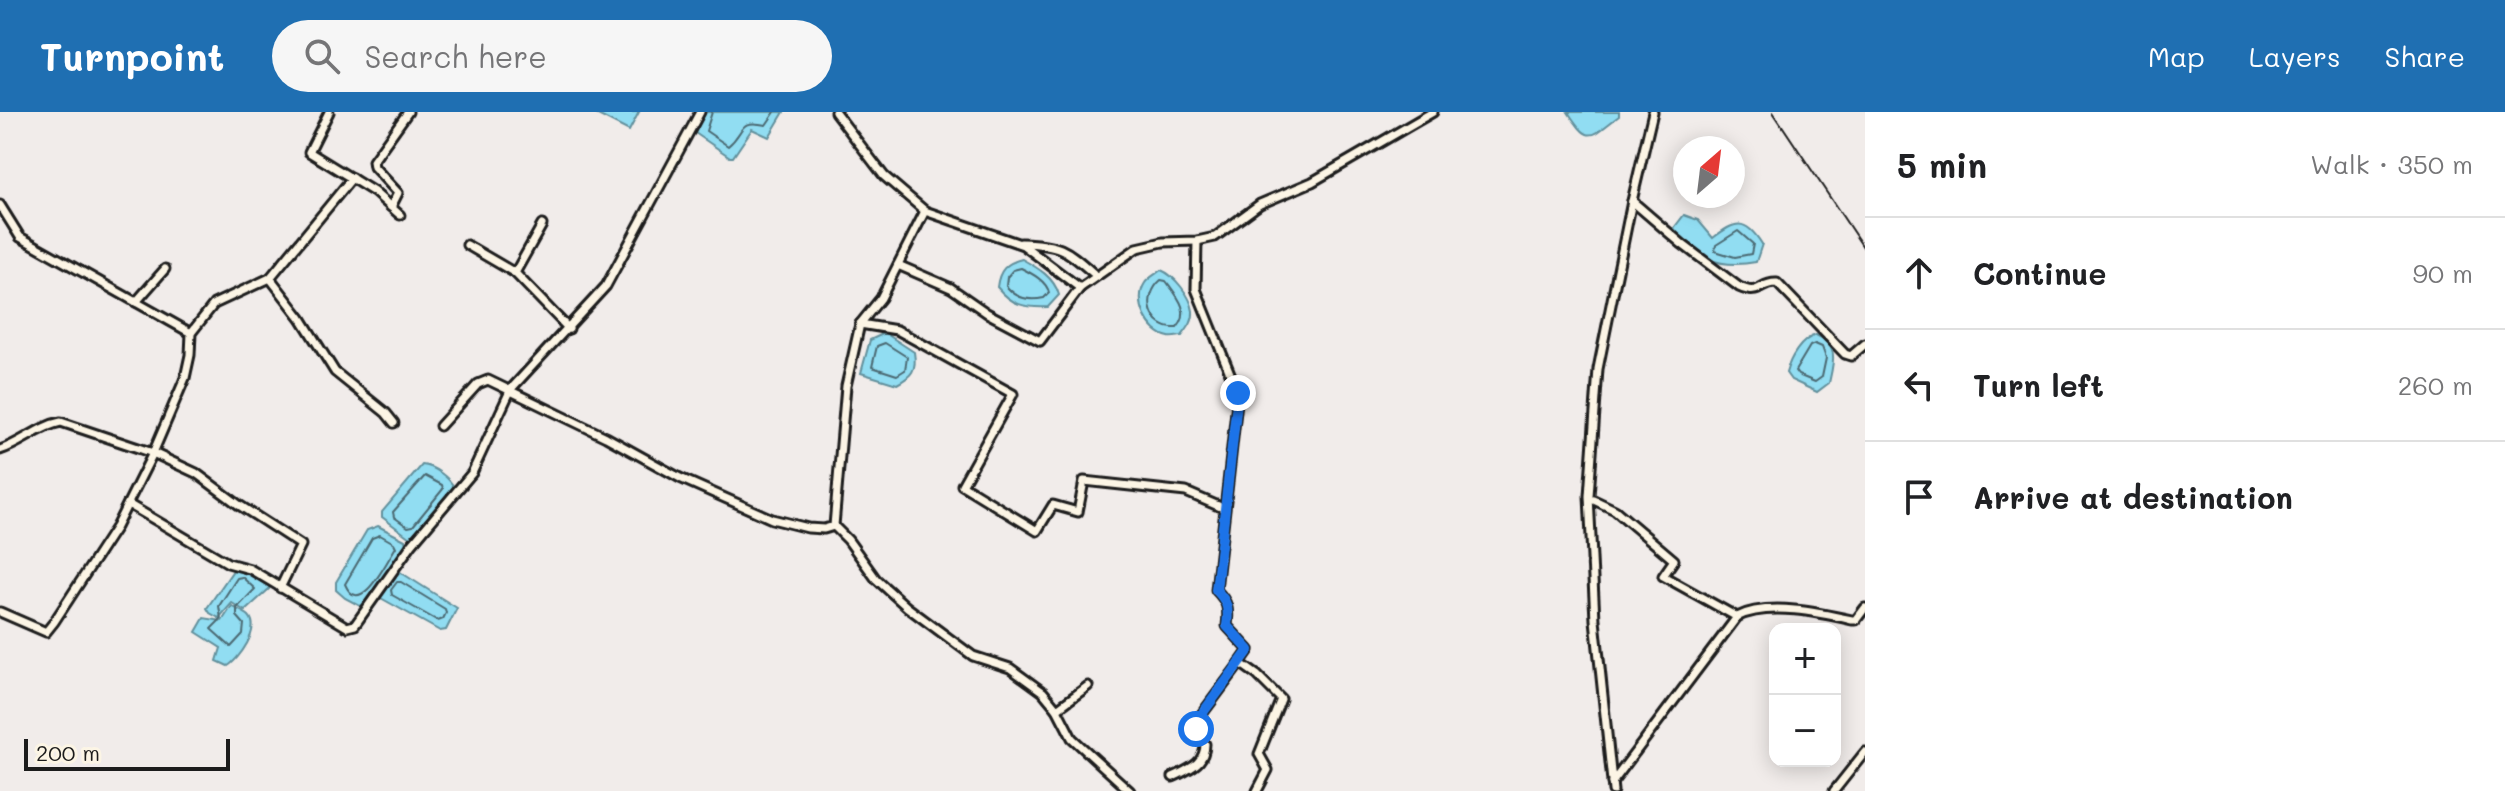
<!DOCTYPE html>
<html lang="en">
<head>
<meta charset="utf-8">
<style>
	:root { --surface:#fff; --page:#f6f6f6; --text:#202124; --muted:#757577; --line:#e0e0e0; --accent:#1f6fb2 }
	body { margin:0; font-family:Mali,sans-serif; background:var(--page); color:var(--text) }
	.controls { position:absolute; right:24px; bottom:24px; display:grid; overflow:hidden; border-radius:16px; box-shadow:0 4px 20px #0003 }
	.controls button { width:72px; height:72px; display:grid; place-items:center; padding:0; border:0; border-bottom:2px solid var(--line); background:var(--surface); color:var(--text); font:40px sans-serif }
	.compass { position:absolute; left:1673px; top:24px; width:72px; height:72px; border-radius:50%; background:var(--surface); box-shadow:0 4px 20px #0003; rotate:28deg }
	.scale { position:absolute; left:24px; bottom:20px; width:206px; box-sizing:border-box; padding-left:8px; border:4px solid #1c1c1c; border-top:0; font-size:22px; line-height:28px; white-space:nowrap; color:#1c1c1c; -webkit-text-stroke:6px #fcf5e5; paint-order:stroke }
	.stop { position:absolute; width:24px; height:24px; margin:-18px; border:6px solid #1a73e8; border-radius:50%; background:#fff }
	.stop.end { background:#1a73e8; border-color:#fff; box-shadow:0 2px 8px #0008 }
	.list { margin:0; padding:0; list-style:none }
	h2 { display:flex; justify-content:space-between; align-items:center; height:104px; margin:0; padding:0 32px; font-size:34px }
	h2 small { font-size:26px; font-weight:400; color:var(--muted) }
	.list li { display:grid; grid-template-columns:52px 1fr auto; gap:24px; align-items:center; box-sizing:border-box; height:112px; padding:0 32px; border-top:2px solid var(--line) }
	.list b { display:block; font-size:30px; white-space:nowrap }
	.list em { font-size:26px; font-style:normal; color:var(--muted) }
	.icon { flex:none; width:44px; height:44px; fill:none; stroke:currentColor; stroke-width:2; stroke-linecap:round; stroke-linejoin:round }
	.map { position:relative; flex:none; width:1865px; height:679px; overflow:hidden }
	header { display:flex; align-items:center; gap:48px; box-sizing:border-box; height:112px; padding:0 40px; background:var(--accent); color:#fff }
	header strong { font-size:38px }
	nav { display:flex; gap:44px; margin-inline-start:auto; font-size:28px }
	.search { width:560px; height:72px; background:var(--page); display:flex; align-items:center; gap:20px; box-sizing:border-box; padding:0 28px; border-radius:44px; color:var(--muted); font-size:30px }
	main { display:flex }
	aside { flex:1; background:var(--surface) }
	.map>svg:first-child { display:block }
</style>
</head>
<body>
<header>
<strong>Turnpoint</strong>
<div class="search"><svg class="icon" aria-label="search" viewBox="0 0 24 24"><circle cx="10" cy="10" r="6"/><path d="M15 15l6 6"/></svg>Search here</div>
<nav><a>Map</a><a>Layers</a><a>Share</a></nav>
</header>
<main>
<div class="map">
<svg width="1865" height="679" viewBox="0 0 1865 679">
	<rect width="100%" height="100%" fill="#f1ecea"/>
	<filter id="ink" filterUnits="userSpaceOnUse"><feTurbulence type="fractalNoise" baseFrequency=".0125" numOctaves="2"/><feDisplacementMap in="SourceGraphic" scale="16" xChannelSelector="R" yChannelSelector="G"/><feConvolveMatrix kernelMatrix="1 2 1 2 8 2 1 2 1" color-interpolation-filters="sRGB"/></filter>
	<g filter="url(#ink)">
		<!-- water -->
		<g fill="#91ddf2" stroke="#62909c" stroke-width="2">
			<polygon points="592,0 639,0 629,19"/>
			<polygon points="705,0 784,0 769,25 752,17 733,45 730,45 695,21"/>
			<path d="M1568,0H1619V4C1590,26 1590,33 1568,0Z"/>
			<path d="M1684,103L1698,108L1713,126C1735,109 1745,105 1762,132L1756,150C1720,157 1694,147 1674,116Z"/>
			<path d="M1022,147C1038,156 1054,165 1059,183L1048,195C1024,196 1012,193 997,175C999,158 1006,151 1022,147Z"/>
			<path d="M1161,158C1174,163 1191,184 1193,199C1194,209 1188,216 1182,224C1181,224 1171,226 1169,225C1148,221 1133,189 1145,171C1148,166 1156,162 1161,158Z"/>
			<path d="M885,221L914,240C917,258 912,264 897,272L861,261L870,228Z"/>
			<path d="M1816,223C1839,233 1834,249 1829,271L1817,280L1791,268L1786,261C1790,246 1801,227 1816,223Z"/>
			<path d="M422,353C434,354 450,366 455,377L410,426L382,405V400Z"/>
			<polygon points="378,414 405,428 406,433 368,492 360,494 345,486 336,478 336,470 367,418"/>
			<polygon points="242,455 269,473 269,477 245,499 232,491 219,506 210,501 207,496 234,457"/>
			<polygon points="397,458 457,496 446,518 440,519 379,485"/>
			<path d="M232,494C236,497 245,500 249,504C261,517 239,547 228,554L217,549L221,536L196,520L204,506L222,509Z"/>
		</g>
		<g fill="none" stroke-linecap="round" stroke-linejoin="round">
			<!-- shore -->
			<g stroke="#4b6972" stroke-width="2">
				<path d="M712,0L706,19L728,34C746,19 737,7 766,13L775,0"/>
				<polygon points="1738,119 1753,132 1751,142 1735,145 1715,139 1716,133"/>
				<path d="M1021,156C1031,161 1047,169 1049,181L1044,186C1029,189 1017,187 1006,174L1007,165L1013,158Z"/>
				<path d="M1161,168L1166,169C1177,184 1192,200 1177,216C1150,218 1141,185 1161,168Z"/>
				<polygon points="885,231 907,245 905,258 897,263 872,255 877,234"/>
				<polygon points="1815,232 1822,235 1826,246 1822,265 1815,270 1798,263 1795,259 1810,234"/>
				<polygon points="425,364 442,373 443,377 413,414 408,415 394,405 393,400"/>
				<path d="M380,423L394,431L396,435C386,450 360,507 345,472L372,426Z"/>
				<polygon points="242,465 255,477 237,496 237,504 244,512 243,522 231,535 211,517 221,507 219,494 237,466"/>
				<polygon points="397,470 401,470 445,497 446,501 443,507 438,509 392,483 391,478"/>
			</g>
			<!-- street casing -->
			<g stroke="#1c1c1c" stroke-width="13">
				<g id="street">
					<polyline points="329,0 309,40 374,80 400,103"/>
					<polyline points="835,0 884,64 925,99 1023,133 1080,176 1137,136 1163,130 1197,129 1215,125 1260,92 1312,70 1433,0"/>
					<path d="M1632,89L1682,132L1739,175C1761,185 1759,170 1777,171L1845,242L1851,244L1865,232"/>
					<polyline points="0,93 20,125 191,221"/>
					<polyline points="391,95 398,81 374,55 373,49 408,0"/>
					<path d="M1197,129L1196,177L1238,281L1216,478C1228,490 1229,497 1227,514L1249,538L1240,551L1257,563L1281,587L1259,642L1268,658L1257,679"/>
					<path d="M1021,131C1059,132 1065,136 1093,161"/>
					<polyline points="467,133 515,161 569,217"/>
					<polyline points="898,153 951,176 987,201 1040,229 1080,176"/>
					<polyline points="515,161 542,113"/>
					<polyline points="270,166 301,206 335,260 386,301 394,311"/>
					<polyline points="136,190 165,157"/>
					<polyline points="860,212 897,218 1013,282 962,373 1037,419 1053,393 1078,400 1084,369 1186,380 1223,396"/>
					<polyline points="440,314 478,272 488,268 606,325 680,366 772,407 808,416 824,417 834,414 846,274 860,212 881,186 925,99"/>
					<path d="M0,338C22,331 39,314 61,310L153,341L196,361L239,393L301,433L280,476"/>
					<polyline points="1594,388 1615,398 1674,448 1663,464 1737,505"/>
					<polyline points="128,392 228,451 250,457 347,515 355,513 412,432 472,361 511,277 606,174 700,0"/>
					<polyline points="834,414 848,428 876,467 907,495 973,544 1010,556 1043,580 1057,597 1072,626 1130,679"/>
					<polyline points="0,500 46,520 54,510 116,415 153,341 185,266 190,243 191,221 214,192 270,166 352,66"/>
					<polyline points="1057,597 1088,574"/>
					<path d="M1173,665C1189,657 1205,652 1205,632L1196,617V610L1240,551"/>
					<path d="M1612,671L1737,505C1768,489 1821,501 1852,508H1856L1865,496"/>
					<polyline points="1613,679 1595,508 1589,384 1598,257 1632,89 1653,0"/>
					<polyline points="1834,679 1865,640"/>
				</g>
			</g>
			<!-- street -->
			<use href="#street" stroke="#fcf5e5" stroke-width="7"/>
			<!-- rail -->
			<polyline stroke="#1c1c1c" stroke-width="2" points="1773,0 1865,138"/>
		</g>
	</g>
	<g fill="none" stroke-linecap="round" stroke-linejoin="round" filter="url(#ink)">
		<!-- route -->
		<path stroke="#1a73e8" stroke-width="10" d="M1196,617V610L1249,538L1227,514C1229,497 1228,490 1216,478L1238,281"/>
	</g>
</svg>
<div class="controls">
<button>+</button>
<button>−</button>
</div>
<svg class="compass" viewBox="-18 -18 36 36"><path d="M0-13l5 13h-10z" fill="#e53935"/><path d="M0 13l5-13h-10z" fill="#757577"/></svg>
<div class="scale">200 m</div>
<div class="stop" style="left:1196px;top:617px"></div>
<div class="stop end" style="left:1238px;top:281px"></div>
</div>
<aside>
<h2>5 min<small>Walk · 350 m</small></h2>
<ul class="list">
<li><svg class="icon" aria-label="ahead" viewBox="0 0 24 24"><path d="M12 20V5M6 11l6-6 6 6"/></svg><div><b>Continue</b></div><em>90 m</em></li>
<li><svg class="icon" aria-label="left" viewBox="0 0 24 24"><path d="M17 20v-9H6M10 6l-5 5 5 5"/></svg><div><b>Turn left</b></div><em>260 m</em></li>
<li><svg class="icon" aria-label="arrive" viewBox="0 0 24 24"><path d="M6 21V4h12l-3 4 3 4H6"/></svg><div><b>Arrive at destination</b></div></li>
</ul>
</aside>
</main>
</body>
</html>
